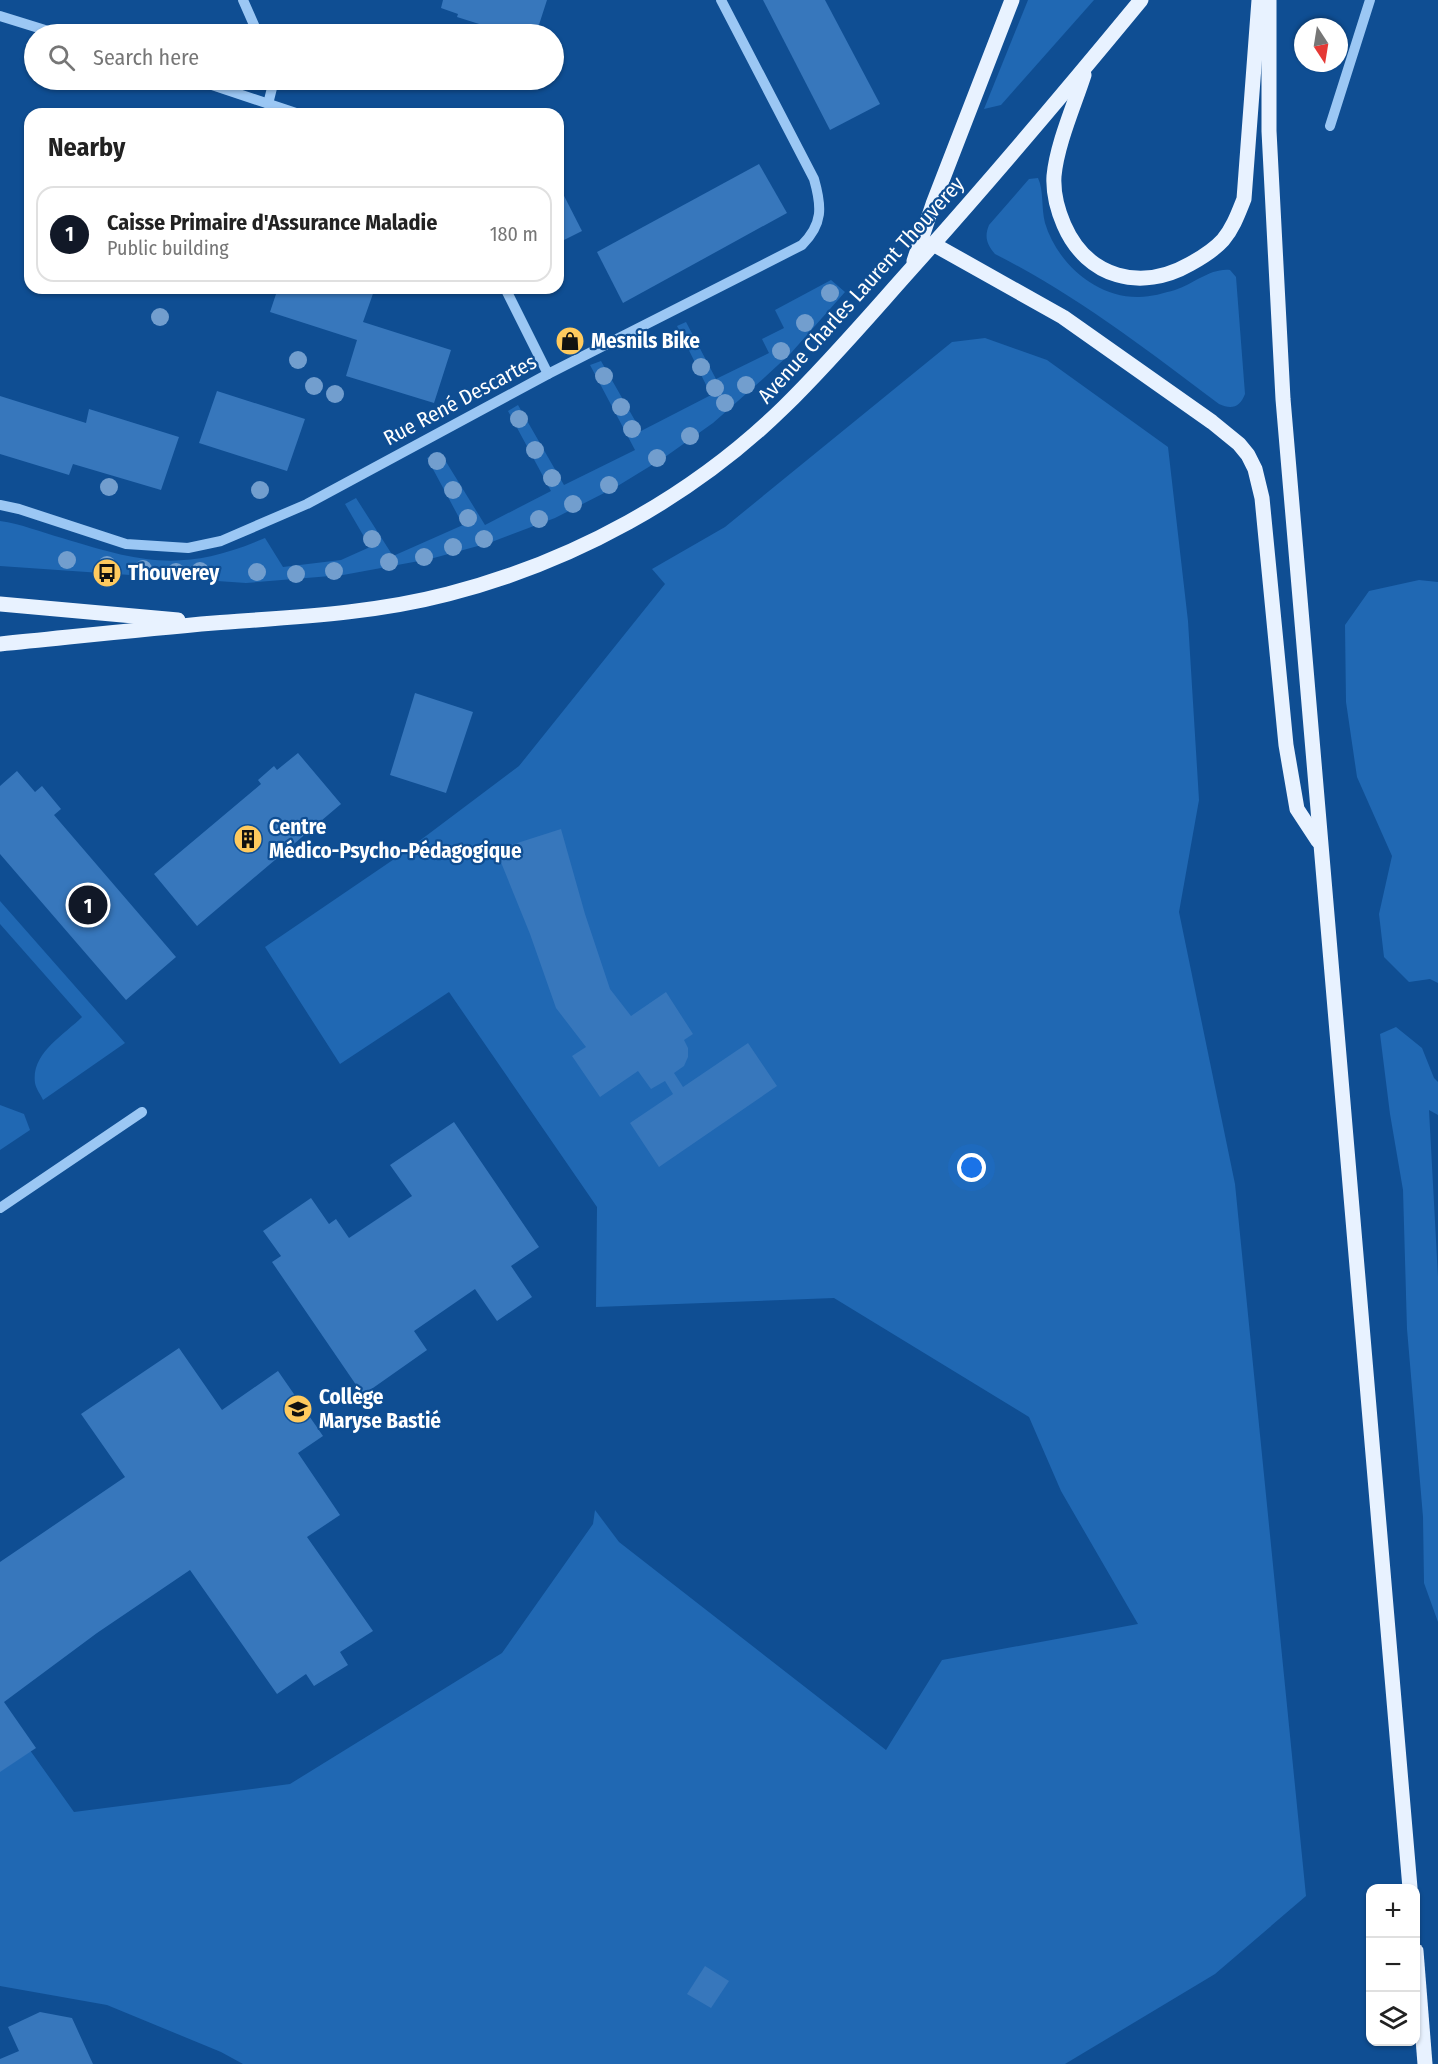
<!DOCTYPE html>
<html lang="en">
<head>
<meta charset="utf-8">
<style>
	:root { --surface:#fff; --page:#f6f6f6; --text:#222; --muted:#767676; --line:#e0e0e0; --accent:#111827 }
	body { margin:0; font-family:"Fira Sans Condensed",sans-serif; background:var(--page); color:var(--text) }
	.controls { position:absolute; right:18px; bottom:18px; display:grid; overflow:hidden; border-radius:12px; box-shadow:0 2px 4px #0004 }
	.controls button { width:54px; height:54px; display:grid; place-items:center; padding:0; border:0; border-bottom:2px solid var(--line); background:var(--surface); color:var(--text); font:30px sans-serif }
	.compass { position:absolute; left:1294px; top:18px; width:54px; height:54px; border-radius:50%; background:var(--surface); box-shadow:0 2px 4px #0004; rotate:168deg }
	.you { position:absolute; left:972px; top:1168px; width:21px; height:21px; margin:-15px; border:4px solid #fff; border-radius:50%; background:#1a73e8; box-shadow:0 0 0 9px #1a73e833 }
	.badge { display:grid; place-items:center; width:39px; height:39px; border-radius:50%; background:var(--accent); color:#fff; font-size:20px; font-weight:700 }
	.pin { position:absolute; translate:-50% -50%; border:3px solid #fff; box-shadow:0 2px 6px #0006 }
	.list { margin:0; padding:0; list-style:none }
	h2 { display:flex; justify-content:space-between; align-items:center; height:78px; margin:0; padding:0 24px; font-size:26px }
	h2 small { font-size:20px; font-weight:400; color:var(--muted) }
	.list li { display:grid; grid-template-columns:39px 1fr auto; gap:18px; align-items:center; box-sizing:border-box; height:96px; margin:0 12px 12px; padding:0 12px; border:2px solid var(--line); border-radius:18px }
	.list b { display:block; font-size:22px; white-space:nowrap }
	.list p { margin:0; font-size:20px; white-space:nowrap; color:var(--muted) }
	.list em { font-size:20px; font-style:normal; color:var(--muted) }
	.icon { flex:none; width:33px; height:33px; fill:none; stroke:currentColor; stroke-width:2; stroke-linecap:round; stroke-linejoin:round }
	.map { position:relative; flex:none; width:1438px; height:2064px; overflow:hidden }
	.search { position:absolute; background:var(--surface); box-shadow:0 2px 4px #0004; left:24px; top:24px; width:540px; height:66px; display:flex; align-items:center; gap:15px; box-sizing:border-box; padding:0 21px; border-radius:33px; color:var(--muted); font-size:22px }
	.panel { position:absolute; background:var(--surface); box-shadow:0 2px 4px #0004; left:24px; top:108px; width:540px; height:186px; border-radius:18px }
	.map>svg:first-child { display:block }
</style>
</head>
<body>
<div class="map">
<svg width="1438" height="2064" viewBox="0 0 1438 2064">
	<rect width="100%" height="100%" fill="#0f4e93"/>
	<!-- green -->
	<g fill="#2068b3">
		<polygon points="1028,0 1094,0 1001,105 984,109"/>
		<path d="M1038,178C1044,191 1041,208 1045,223C1057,263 1096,298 1139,297C1151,297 1164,293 1175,290C1194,284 1210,268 1230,270L1236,277L1245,394C1240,407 1232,410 1219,404C1147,350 1076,295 995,254C987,245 984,237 989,225L1029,179Z"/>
		<path d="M831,280L845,292L791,353L765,377L713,423L665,457L616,487L555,518L489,543L430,559L343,575L246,583L0,566V521C21,524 41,532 62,538C143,563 184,573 265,538L283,567L341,560L370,547L345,504L356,498L393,556L463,525L427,458L440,452L485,525L551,491L508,411L518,405L564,485L635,450L590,365L601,361L641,431L711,395L677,326L686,322L716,379L769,353L762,339L784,328L775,310Z"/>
		<polygon points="985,338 1047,360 1168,447 1188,621 1199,800 1179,912 1235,1184 1306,1896 1215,1974 1065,2064 243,2064 221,2052 107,2005 0,1986 0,1733 12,1725 74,1812 290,1784 502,1653 593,1524 595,1510 619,1542 886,1750 942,1660 1138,1624 1061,1491 1029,1417 834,1298 596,1307 597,1207 449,992 340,1064 265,947 406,851 519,766 665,584 652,569 725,527 952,342"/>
		<polygon points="1419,580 1438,582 1438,983 1430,979 1409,982 1384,957 1379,914 1392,856 1357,777 1346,702 1345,625 1369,591"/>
		<path d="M0,901L125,1043L43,1100C41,1095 36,1089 35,1083C31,1053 64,1035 82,1017L0,924Z"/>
		<polygon points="1396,1027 1422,1048 1434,1078 1438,1082 1438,1115 1429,1110 1438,1277 1438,1622 1424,1583 1423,1517 1407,1329 1403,1190 1390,1114 1380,1034"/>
		<polygon points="0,1105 24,1114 30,1130 0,1150"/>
	</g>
	<!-- building -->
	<g fill="#3777bc">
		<polygon points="443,0 547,0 536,34 511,34 457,17 458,14 441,8"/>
		<polygon points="763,0 825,0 880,104 830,130"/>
		<polygon points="759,164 787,213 623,303 597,252"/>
		<polygon points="558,184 582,231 558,243"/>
		<polygon points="278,288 375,288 363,322 451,350 434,403 346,376 357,340 270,312"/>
		<polygon points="217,391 305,419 287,471 199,443"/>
		<polygon points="0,396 86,423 89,409 179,437 161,490 73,464 69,475 0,454"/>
		<polygon points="415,693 473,712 446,793 390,775"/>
		<polygon points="298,753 341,804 197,926 154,874 261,784 258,780 274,766 277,770"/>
		<polygon points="17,771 35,792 42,786 61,809 54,815 176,957 126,1000 0,854 0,786"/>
		<polygon points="561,829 585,914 610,989 631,1016 666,992 693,1034 684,1040 688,1048 688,1057 684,1066 674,1073 683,1087 748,1043 777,1086 659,1167 630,1123 673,1094 665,1081 651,1089 638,1071 600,1097 572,1056 586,1047 556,1008 530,934 496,850"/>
		<polygon points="454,1122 539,1247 511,1266 532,1297 497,1321 475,1289 414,1331 427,1350 363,1395 272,1262 281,1256 263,1231 311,1198 329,1224 336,1219 349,1238 412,1196 390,1165"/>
		<polygon points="179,1348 222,1410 278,1371 323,1436 298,1453 340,1515 307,1537 373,1631 340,1652 348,1665 314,1686 306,1674 277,1694 190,1570 97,1633 4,1702 36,1748 0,1772 0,1562 125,1477 81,1414"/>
		<polygon points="705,1966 729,1981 711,2008 687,1994"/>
		<polygon points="40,2012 72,2018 93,2064 0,2064 0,2059 19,2051 8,2027"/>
	</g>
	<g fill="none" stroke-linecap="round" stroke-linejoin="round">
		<!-- minor -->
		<g stroke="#9bc7f4" stroke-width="10">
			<polyline points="243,0 258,34"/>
			<polyline points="0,16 58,34"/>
			<polyline points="197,80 299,114"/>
			<polyline points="268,104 274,80"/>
			<polyline points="1330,126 1370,0"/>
			<polyline points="505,288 548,374"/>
			<path d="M0,505L19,509L126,544L188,548L221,541L307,504L548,374L802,245C823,224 822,207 814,179L721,0"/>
			<polyline points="0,1208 142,1112"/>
		</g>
		<!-- major -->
		<g stroke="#e8f2ff" stroke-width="15">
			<polyline points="1269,0 1269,131 1283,399 1410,1888"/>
			<path d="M1084,75C1074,106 1057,144 1054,176C1053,192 1058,211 1064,225C1087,278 1141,292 1190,264C1201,258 1214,250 1223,240C1233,228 1238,214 1244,199L1259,0"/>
			<polyline points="933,244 1063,317 1212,422 1239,444 1248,455 1255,469 1262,498 1286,745 1297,809 1318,841"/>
			<polyline points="914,261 933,204 1012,0"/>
			<polyline points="0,604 178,620"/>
			<path d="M0,644C71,637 143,629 214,623C293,617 371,614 448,594C573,562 692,497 784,407C829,363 869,316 911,269C990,181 1066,91 1141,0"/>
			<polyline points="1416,1951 1425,2064"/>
		</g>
	</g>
	<!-- trees -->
	<g fill="#729ece">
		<circle cx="830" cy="293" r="9"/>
		<circle cx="160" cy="317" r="9"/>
		<circle cx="805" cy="323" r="9"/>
		<circle cx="781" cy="351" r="9"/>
		<circle cx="298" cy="360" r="9"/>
		<circle cx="701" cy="367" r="9"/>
		<circle cx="604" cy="376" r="9"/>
		<circle cx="746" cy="385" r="9"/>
		<circle cx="314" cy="386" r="9"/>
		<circle cx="715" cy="388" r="9"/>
		<circle cx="335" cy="394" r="9"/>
		<circle cx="725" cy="403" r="9"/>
		<circle cx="621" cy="407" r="9"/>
		<circle cx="519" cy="419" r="9"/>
		<circle cx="632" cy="429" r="9"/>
		<circle cx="690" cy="436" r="9"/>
		<circle cx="535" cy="450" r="9"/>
		<circle cx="657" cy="458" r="9"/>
		<circle cx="437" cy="461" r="9"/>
		<circle cx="552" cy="478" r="9"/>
		<circle cx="609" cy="485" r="9"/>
		<circle cx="109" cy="487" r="9"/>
		<circle cx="260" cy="490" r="9"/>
		<circle cx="453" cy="490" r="9"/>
		<circle cx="573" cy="504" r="9"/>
		<circle cx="468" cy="518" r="9"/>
		<circle cx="539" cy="519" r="9"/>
		<circle cx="372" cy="539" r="9"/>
		<circle cx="484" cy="539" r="9"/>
		<circle cx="453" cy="547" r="9"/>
		<circle cx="424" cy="557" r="9"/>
		<circle cx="67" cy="560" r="9"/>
		<circle cx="389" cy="562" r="9"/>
		<circle cx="107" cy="565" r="9"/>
		<circle cx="143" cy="569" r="9"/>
		<circle cx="200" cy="571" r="9"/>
		<circle cx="334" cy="571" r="9"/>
		<circle cx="176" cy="572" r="9"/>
		<circle cx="257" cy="572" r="9"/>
		<circle cx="296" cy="574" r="9"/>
	</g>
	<!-- icons -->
	<defs>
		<g id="shop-disc" transform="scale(1.5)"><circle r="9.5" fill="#ffca5e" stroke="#0f4e93"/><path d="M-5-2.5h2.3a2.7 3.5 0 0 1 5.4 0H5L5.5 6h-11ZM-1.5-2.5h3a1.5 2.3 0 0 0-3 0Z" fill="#111"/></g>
		<g id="bus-disc" transform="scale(1.5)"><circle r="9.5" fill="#ffca5e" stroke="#0f4e93"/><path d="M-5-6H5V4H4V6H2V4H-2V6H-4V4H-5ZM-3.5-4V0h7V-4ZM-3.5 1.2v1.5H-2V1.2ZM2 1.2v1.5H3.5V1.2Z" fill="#111"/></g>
		<g id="building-disc" transform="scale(1.5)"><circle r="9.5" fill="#ffca5e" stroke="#0f4e93"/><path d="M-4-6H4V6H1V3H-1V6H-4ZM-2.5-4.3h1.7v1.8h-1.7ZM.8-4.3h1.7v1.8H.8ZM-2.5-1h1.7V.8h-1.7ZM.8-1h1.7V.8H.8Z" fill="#111"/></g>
		<g id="school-disc" transform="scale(1.5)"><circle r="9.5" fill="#ffca5e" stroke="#0f4e93"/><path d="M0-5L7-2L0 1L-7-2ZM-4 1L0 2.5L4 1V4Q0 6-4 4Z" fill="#111"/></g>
	</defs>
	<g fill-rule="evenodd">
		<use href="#shop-disc" x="570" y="341"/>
		<use href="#bus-disc" x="107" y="573"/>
		<use href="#building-disc" x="248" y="839"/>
		<use href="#school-disc" x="298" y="1409"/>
	</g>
	<g text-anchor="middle" stroke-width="4.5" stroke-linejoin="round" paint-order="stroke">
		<!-- street labels -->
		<g font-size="21" fill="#fff" stroke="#0f4e93">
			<text transform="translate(861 290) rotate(-48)" y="7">Avenue Charles Laurent Thouverey</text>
			<text transform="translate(460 400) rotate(-28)" y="7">Rue René Descartes</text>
		</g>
		<!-- poi labels -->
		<g font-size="21" font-weight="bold" fill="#fff" stroke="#0f4e93" text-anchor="start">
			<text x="591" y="348">Mesnils Bike</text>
			<text x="128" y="580">Thouverey</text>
			<text x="269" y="834">Centre<tspan x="269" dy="24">Médico-Psycho-Pédagogique</tspan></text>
			<text x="319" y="1404">Collège<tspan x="319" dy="24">Maryse Bastié</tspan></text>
		</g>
	</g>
</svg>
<div class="controls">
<button>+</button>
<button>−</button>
<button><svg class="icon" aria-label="layers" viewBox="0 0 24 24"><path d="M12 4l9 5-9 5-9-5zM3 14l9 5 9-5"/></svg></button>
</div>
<svg class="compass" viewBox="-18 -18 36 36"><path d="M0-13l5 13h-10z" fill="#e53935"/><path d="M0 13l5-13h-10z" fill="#767676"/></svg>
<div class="you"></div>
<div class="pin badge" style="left:88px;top:905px">1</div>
<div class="search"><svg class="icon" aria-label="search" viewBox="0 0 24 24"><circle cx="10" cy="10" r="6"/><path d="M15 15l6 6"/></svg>Search here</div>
<section class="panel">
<h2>Nearby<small></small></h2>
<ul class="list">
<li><span class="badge">1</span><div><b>Caisse Primaire d'Assurance Maladie</b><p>Public building</p></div><em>180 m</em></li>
</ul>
</section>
</div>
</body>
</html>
